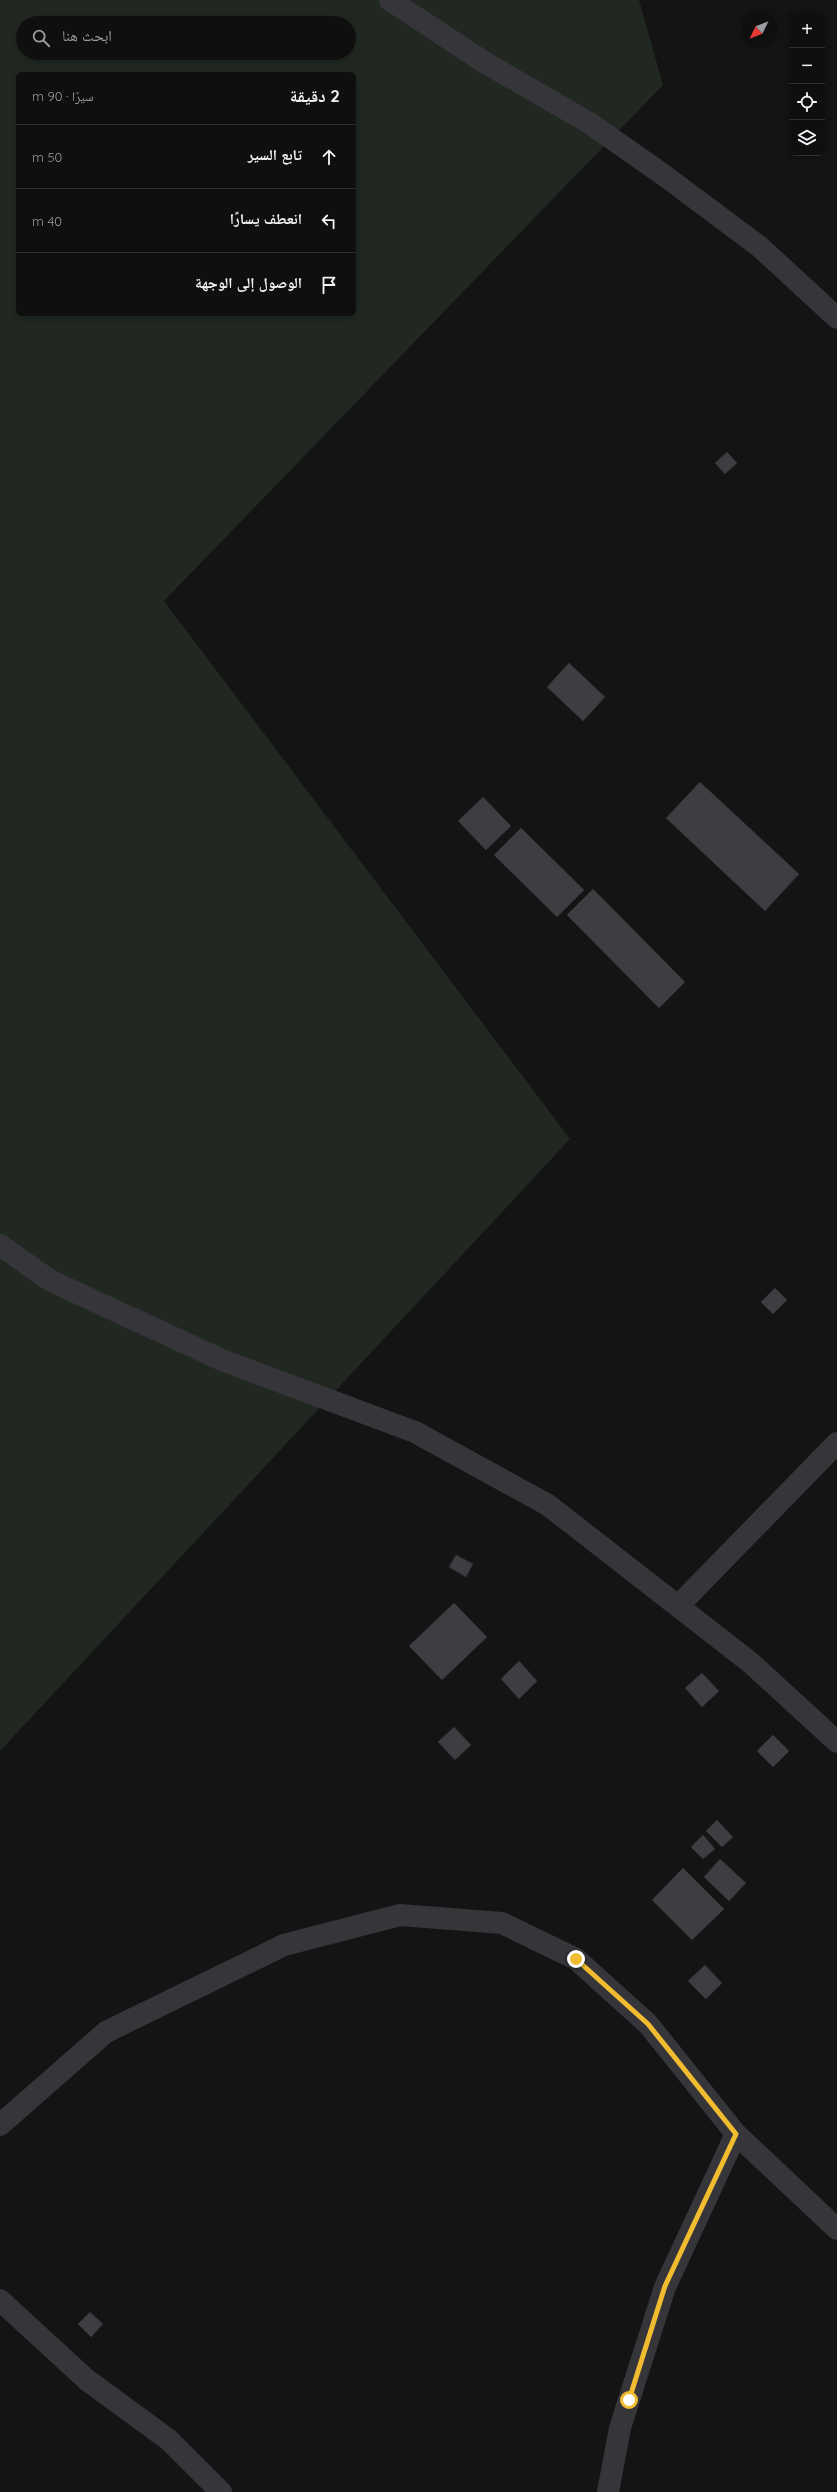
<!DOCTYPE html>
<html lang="ar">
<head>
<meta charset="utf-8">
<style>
	:root { --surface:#0f0f10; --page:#1d1d1e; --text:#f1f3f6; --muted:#9b9c9f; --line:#2f2f30 }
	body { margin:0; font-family:Quicksand,"Noto Naskh Arabic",sans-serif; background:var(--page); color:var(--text); direction:rtl }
	.controls { position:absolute; right:12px; top:12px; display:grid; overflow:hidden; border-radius:6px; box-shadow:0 2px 6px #0003 }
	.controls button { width:36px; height:36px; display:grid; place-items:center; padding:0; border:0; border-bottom:1px solid var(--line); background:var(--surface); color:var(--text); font:20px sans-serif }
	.compass { position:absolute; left:741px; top:12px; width:36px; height:36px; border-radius:50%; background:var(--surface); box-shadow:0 2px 6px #0003; rotate:227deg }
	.stop { position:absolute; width:12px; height:12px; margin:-9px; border:3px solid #f1bc30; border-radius:50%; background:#fff }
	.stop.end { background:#f1bc30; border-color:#fff; box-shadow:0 1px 4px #0008 }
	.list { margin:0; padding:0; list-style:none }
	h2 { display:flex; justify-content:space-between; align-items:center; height:52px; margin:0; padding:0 16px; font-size:17px }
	h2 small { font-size:13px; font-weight:400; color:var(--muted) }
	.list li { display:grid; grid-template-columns:26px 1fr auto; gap:12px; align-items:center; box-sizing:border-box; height:64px; padding:0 16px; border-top:1px solid var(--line) }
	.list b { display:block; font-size:15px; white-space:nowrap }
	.list em { font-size:13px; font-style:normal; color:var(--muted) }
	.icon { flex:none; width:22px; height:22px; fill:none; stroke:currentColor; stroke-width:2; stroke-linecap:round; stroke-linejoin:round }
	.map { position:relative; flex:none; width:837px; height:2492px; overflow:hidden; direction:ltr }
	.search { position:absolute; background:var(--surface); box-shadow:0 2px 6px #0003; left:16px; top:16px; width:340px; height:44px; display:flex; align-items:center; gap:10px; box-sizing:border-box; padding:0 14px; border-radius:22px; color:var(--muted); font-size:15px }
	.panel { position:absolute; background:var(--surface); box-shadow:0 2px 6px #0003; left:16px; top:72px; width:340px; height:244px; border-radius:6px; direction:rtl }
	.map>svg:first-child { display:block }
</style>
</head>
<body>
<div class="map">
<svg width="837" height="2492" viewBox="0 0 837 2492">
	<rect width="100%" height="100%" fill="#141415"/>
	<!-- green -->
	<path fill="#202821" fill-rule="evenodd" d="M0,0H639L663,85L164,601L570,1139L0,1751ZM23,23H349V53H23ZM18,74H354V314H18Z"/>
	<!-- building -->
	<g fill="#3e3e42" stroke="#2e2e31">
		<polygon points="727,452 737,463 725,474 715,463"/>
		<polygon points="569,663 605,697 583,721 547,687"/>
		<polygon points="700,782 799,874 765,911 666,818"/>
		<polygon points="483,797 511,826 486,850 458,821"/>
		<polygon points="521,828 584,890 557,917 494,855"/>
		<polygon points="593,889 685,982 659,1008 567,915"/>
		<polygon points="775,1288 787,1300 773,1314 761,1302"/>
		<polygon points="456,1555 473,1564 466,1577 449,1567"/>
		<polygon points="454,1603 487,1637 442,1680 409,1646"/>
		<polygon points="519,1661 537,1681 519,1699 501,1679"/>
		<polygon points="702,1673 719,1691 702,1707 685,1688"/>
		<polygon points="454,1727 471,1745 455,1760 438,1742"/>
		<polygon points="773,1735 789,1751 773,1767 757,1751"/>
		<polygon points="717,1820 733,1837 722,1847 706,1831"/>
		<polygon points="703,1835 715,1849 703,1859 691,1847"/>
		<polygon points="720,1859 746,1883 729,1901 704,1877"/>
		<polygon points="683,1868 724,1909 692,1940 652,1900"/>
		<polygon points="705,1965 722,1983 706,1999 688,1981"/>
		<polygon points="90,2312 103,2324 91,2337 78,2324"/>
	</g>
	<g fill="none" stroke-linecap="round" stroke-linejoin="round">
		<!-- street -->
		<g stroke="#35353a" stroke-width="22">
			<polyline points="390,0 484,62 591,124 665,176 760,247 837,318"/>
			<polyline points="0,1245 51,1281 222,1360 415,1432 548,1505 751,1663 837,1742"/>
			<polyline points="678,1606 837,1443"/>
			<polyline points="0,2125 106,2032 284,1945 400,1915 502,1923 576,1959 648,2024 736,2134 837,2229"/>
			<polyline points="0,2300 87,2380 169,2440 221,2492"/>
			<polyline points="608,2492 620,2428 665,2287 736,2134"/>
		</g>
	</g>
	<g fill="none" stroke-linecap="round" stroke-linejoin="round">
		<!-- route -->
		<polyline stroke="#f1bc30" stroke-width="5" points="576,1959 648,2024 736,2134 665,2286 629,2400"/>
	</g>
</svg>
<div class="controls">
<button>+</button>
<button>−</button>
<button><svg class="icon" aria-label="locate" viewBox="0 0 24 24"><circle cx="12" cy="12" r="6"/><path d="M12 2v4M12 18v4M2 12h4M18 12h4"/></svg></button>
<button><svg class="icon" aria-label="layers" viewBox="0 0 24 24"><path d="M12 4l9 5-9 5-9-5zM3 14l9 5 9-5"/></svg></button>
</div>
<svg class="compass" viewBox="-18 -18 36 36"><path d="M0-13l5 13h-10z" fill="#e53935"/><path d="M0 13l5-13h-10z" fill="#9b9c9f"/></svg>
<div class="stop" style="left:629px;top:2400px"></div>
<div class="stop end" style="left:576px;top:1959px"></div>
<div class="search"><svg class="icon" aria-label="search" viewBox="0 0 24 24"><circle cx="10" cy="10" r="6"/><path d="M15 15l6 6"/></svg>ابحث هنا</div>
<section class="panel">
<h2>2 دقيقة<small>سيرًا · 90 m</small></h2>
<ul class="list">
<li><svg class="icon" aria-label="ahead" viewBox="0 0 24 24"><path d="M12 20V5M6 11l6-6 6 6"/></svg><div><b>تابع السير</b></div><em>50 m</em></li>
<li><svg class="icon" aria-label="left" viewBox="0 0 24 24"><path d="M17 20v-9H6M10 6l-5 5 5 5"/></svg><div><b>انعطف يسارًا</b></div><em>40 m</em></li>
<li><svg class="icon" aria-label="arrive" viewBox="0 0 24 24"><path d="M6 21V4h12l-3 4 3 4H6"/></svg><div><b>الوصول إلى الوجهة</b></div></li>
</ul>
</section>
</div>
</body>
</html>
